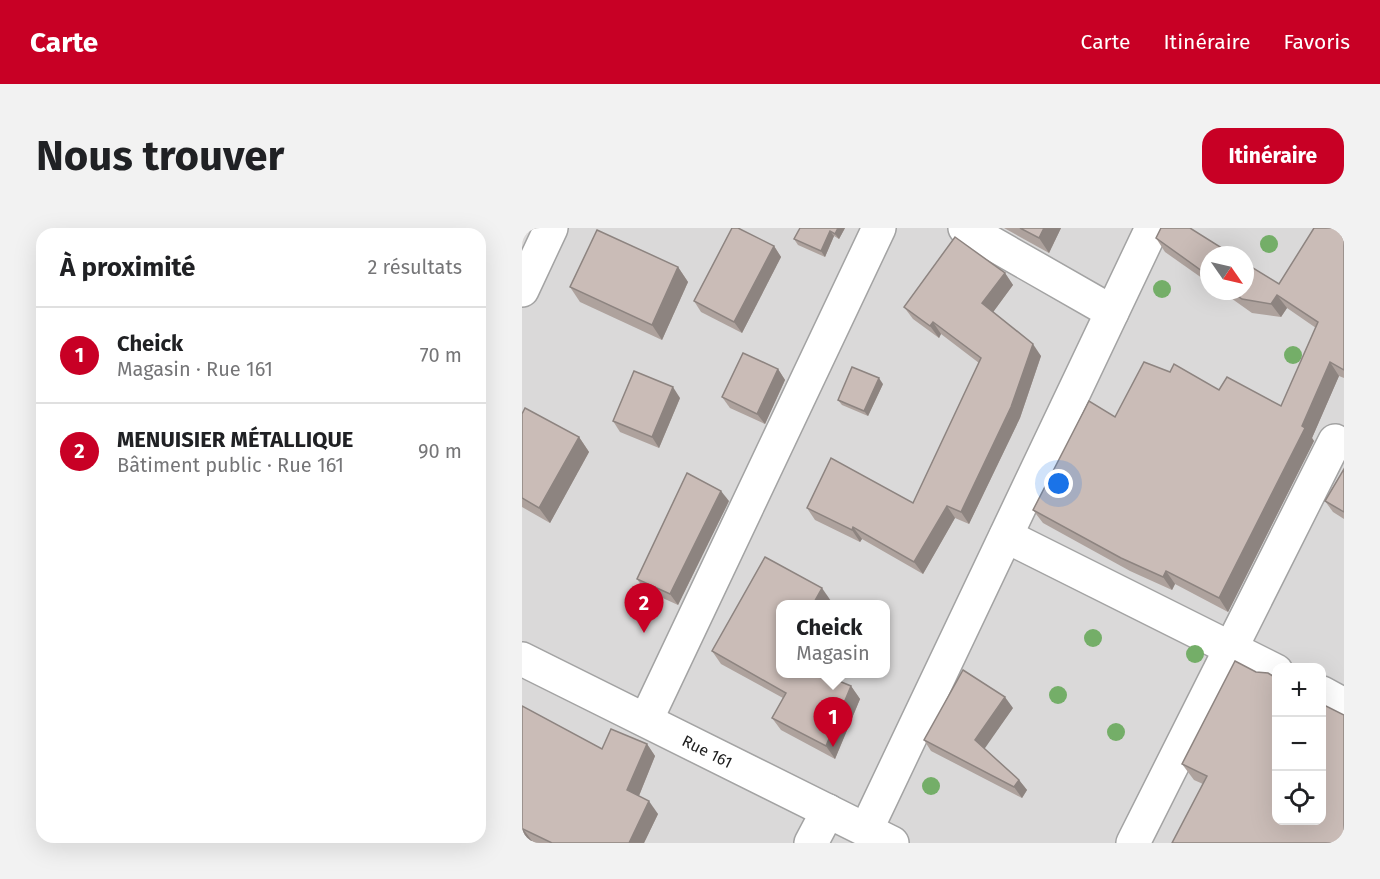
<!DOCTYPE html>
<html lang="fr">
<head>
<meta charset="utf-8">
<style>
	:root { --surface:#fff; --page:#f2f2f2; --text:#202124; --muted:#757577; --line:#e0e0e0; --accent:#c80025 }
	body { margin:0; font-family:"Fira Sans",sans-serif; background:var(--page); color:var(--text) }
	.controls { position:absolute; right:18px; bottom:18px; display:grid; overflow:hidden; border-radius:12px; box-shadow:0 6px 24px #0002 }
	.controls button { width:54px; height:54px; display:grid; place-items:center; padding:0; border:0; border-bottom:2px solid var(--line); background:var(--surface); color:var(--text); font:30px sans-serif }
	.compass { position:absolute; left:678px; top:18px; width:54px; height:54px; border-radius:50%; background:var(--surface); box-shadow:0 6px 24px #0002; rotate:124deg }
	.you { position:absolute; left:537px; top:256px; width:21px; height:21px; margin:-15px; border:4px solid #fff; border-radius:50%; background:#1a73e8; box-shadow:0 0 0 9px #1a73e833 }
	.badge { display:grid; place-items:center; width:39px; height:39px; border-radius:50%; background:var(--accent); color:#fff; font-size:20px; font-weight:700 }
	.pin { position:absolute; translate:-50% -50px; filter:drop-shadow(0 2px 3px #0008) }
	.pin::after { content:''; position:absolute; top:32px; width:21px; height:18px; background:inherit; clip-path:polygon(0 0,100% 0,50% 100%) }
	.popup { position:absolute; left:254px; top:372px; width:114px; height:78px; box-sizing:border-box; display:grid; place-content:center; border-radius:12px; background:var(--surface); filter:drop-shadow(0 2px 4px #0005); font-size:20px; white-space:nowrap; color:var(--muted) }
	.popup b { font-size:22px; color:var(--text) }
	.popup::after { content:''; position:absolute; left:50%; top:100%; margin-left:-12px; border:12px solid transparent; border-top-color:var(--surface) }
	.list { margin:0; padding:0; list-style:none }
	h2 { display:flex; justify-content:space-between; align-items:center; height:78px; margin:0; padding:0 24px; font-size:26px }
	h2 small { font-size:20px; font-weight:400; color:var(--muted) }
	.list li { display:grid; grid-template-columns:39px 1fr auto; gap:18px; align-items:center; box-sizing:border-box; height:96px; padding:0 24px; border-top:2px solid var(--line) }
	.list b { display:block; font-size:22px; white-space:nowrap }
	.list p { margin:0; font-size:20px; white-space:nowrap; color:var(--muted) }
	.list em { font-size:20px; font-style:normal; color:var(--muted) }
	.icon { flex:none; width:33px; height:33px; fill:none; stroke:currentColor; stroke-width:2; stroke-linecap:round; stroke-linejoin:round }
	.map { position:relative; flex:none; width:822px; height:615px; overflow:hidden; border-radius:18px }
	header { display:flex; align-items:center; gap:36px; box-sizing:border-box; height:84px; padding:0 30px; background:var(--accent); color:#fff }
	header strong { font-size:28px }
	nav { display:flex; gap:33px; margin-inline-start:auto; font-size:21px }
	.intro { display:flex; align-items:center; justify-content:space-between; box-sizing:border-box; height:144px; padding:0 36px }
	h1 { margin:0; font-size:42px }
	.button { padding:15px 27px; border-radius:18px; background:var(--accent); color:#fff; font-size:21px; font-weight:700 }
	main { display:flex; gap:36px; padding:0 36px }
	aside { flex:1; background:var(--surface); border-radius:18px; box-shadow:0 6px 24px #0002 }
	.map>svg:first-child { display:block }
</style>
</head>
<body>
<header>
<strong>Carte</strong>
<nav><a>Carte</a><a>Itinéraire</a><a>Favoris</a></nav>
</header>
<div class="intro"><h1>Nous trouver</h1><a class="button">Itinéraire</a></div>
<main>
<aside>
<h2>À proximité<small>2 résultats</small></h2>
<ul class="list">
<li><span class="badge">1</span><div><b>Cheick</b><p>Magasin · Rue 161</p></div><em>70 m</em></li>
<li><span class="badge">2</span><div><b>MENUISIER MÉTALLIQUE</b><p>Bâtiment public · Rue 161</p></div><em>90 m</em></li>
</ul>
</aside>
<div class="map">
<svg width="822" height="615" viewBox="0 0 822 615">
	<rect width="100%" height="100%" fill="#eee7e1"/>
	<!-- residential -->
	<path fill="#dad9d9" fill-rule="evenodd" d="M0,0H822V615H0ZM687,27H723V63H687ZM258,376H364V446H258ZM754,440H800V592H754Z"/>
	<g fill="none" stroke-linecap="round" stroke-linejoin="round">
		<!-- minor casing -->
		<g stroke="#a3a3a3" stroke-width="36">
			<g id="minor">
				<polyline points="443,0 590,84"/>
				<polyline points="0,62 29,0"/>
				<polyline points="484,308 754,443"/>
				<polyline points="800,465 822,477"/>
				<polyline points="124,492 357,0"/>
				<polyline points="344,602 630,0"/>
				<polyline points="289,615 306,583"/>
				<polyline points="611,615 813,213"/>
			</g>
		</g>
		<!-- tertiary casing -->
		<g stroke="#a3a3a3" stroke-width="36">
			<g id="tertiary">
				<path id="s1" d="M0,431L370,615"/>
			</g>
		</g>
		<!-- minor -->
		<use href="#minor" stroke="#fff" stroke-width="33"/>
		<!-- tertiary -->
		<use href="#tertiary" stroke="#fff" stroke-width="33"/>
	</g>
	<!-- trees -->
	<g fill="#74ae68">
		<circle cx="747" cy="16" r="9"/>
		<circle cx="640" cy="61" r="9"/>
		<circle cx="771" cy="127" r="9"/>
		<circle cx="571" cy="410" r="9"/>
		<circle cx="673" cy="426" r="9"/>
		<circle cx="536" cy="467" r="9"/>
		<circle cx="594" cy="504" r="9"/>
		<circle cx="409" cy="558" r="9"/>
	</g>
	<!-- wall -->
	<g fill="#aea29d">
		<polygon points="278,0 323,0 317,11 312,8 303,29 276,17 272,11"/>
		<polygon points="482,0 539,0 527,25"/>
		<polygon points="822,5 822,150 817,148 790,210 792,213 706,384 653,356 650,362 608,343 521,295 511,282 593,189 697,162 759,178 794,100 765,80 759,89 730,85 699,63 723,63 757,56"/>
		<polygon points="634,10 687,27 687,55 643,24"/>
		<polygon points="252,18 259,29 220,105 179,84 172,73"/>
		<polygon points="156,39 166,54 140,112 58,74 48,59"/>
		<polygon points="483,45 491,57 471,84 519,128 498,190 447,296 433,290 401,346 340,311 338,314 293,292 285,280 391,275 457,135 419,106 417,110 391,91 382,79"/>
		<polygon points="256,141 263,152 243,196 208,180 200,169"/>
		<polygon points="361,156 346,188 320,177 316,172"/>
		<polygon points="158,170 137,220 98,204 91,193"/>
		<polygon points="0,186 57,209 67,224 28,295 0,279"/>
		<polygon points="822,241 822,291 811,284 803,273"/>
		<polygon points="207,273 156,377 123,362 115,351"/>
		<polygon points="309,373 258,446 329,458 338,471 313,531 259,502 250,490 261,470 199,436 190,423"/>
		<polygon points="734,444 681,556 672,552 660,536"/>
		<polygon points="0,478 80,521 125,516 133,528 117,568 136,586 122,615 13,615 10,613 9,615 0,615"/>
		<polygon points="491,480 462,520 497,552 505,562 500,570 409,523 402,512"/>
	</g>
	<!-- shaded-wall -->
	<g fill="#8d8480">
		<polygon points="316,0 323,0 317,11 313,6"/>
		<polygon points="522,0 539,0 527,25 517,10"/>
		<polygon points="308,3 312,8 303,29 299,23"/>
		<polygon points="252,18 259,29 220,105 212,94"/>
		<polygon points="156,39 166,54 140,112 130,97"/>
		<polygon points="483,45 491,57 469,87 460,75"/>
		<polygon points="755,67 765,80 759,89 749,76"/>
		<polygon points="411,94 419,106 417,110 408,98"/>
		<polygon points="511,116 519,128 498,190 447,296 439,284"/>
		<polygon points="808,134 817,148 790,210 792,213 706,384 697,370 780,198"/>
		<polygon points="256,141 263,152 243,196 235,186"/>
		<polygon points="357,150 361,156 346,188 342,183"/>
		<polygon points="151,159 158,170 137,220 130,209"/>
		<polygon points="57,209 67,224 28,295 17,280"/>
		<polygon points="199,263 207,273 156,377 148,366"/>
		<polygon points="425,278 433,290 401,346 392,334"/>
		<polygon points="331,299 340,311 338,314 330,302"/>
		<polygon points="644,343 653,356 650,362 641,349"/>
		<polygon points="300,360 309,373 307,376 291,376"/>
		<polygon points="329,458 338,471 313,531 304,518"/>
		<polygon points="483,469 491,480 461,523 453,512"/>
		<polygon points="125,516 133,528 114,575 105,562"/>
		<polygon points="497,552 505,562 500,570 492,559"/>
		<polygon points="127,573 136,586 122,615 107,615"/>
		<polygon points="1,601 10,613 9,615 0,615"/>
	</g>
	<!-- building -->
	<g fill="#cabcb7" stroke="#8d8480" stroke-width="1.5">
		<polygon points="210,0 216,0 252,18 212,94 172,73"/>
		<polygon points="278,0 316,0 313,6 308,3 299,23 272,11"/>
		<polygon points="498,0 522,0 517,10"/>
		<polygon points="639,0 668,0 711,27 687,27 687,48 634,10"/>
		<polygon points="792,0 813,0 822,5 822,142 808,134 780,198 783,200 697,370 644,343 641,349 599,330 511,282 567,173 593,189 622,134 648,144 652,136 697,162 705,149 759,178 796,94 755,67 749,76 720,71 709,63 723,63 723,35 757,56"/>
		<polygon points="75,2 156,39 130,97 48,59"/>
		<polygon points="433,9 483,45 460,75 511,116 489,179 439,284 425,278 392,334 331,299 330,302 285,280 309,230 391,275 459,130 411,94 408,98 382,79"/>
		<polygon points="221,125 256,141 235,186 200,169"/>
		<polygon points="330,139 357,150 342,183 316,172"/>
		<polygon points="112,143 151,159 130,209 91,193"/>
		<polygon points="3,180 57,209 17,280 0,270 0,186"/>
		<polygon points="822,241 822,284 803,273"/>
		<polygon points="165,245 199,263 148,366 115,351"/>
		<polygon points="243,329 300,360 291,376 258,376 258,446 300,446 329,458 304,518 250,490 264,465 190,423"/>
		<polygon points="713,433 734,444 746,445 754,450 754,592 800,592 800,476 822,487 822,615 650,615 685,548 660,536"/>
		<polygon points="441,442 483,469 453,512 497,552 492,559 402,512"/>
		<polygon points="0,478 80,521 89,501 125,516 105,562 127,573 107,615 30,615 1,601 0,603"/>
	</g>
	<g text-anchor="middle" stroke-width="6" stroke-linejoin="round" paint-order="stroke">
		<!-- street labels -->
		<g font-size="16" fill="#1c1c1c" stroke="#fff">
			<text dy="6" stroke="none"><textPath href="#s1" startOffset="207">Rue 161</textPath></text>
		</g>
	</g>
</svg>
<div class="controls">
<button>+</button>
<button>−</button>
<button><svg class="icon" aria-label="locate" viewBox="0 0 24 24"><circle cx="12" cy="12" r="6"/><path d="M12 2v4M12 18v4M2 12h4M18 12h4"/></svg></button>
</div>
<svg class="compass" viewBox="-18 -18 36 36"><path d="M0-13l5 13h-10z" fill="#e53935"/><path d="M0 13l5-13h-10z" fill="#757577"/></svg>
<div class="you"></div>
<div class="pin badge" style="left:311px;top:519px">1</div>
<div class="popup"><b>Cheick</b>Magasin</div>
<div class="pin badge" style="left:122px;top:405px">2</div>
</div>
</main>
</body>
</html>
